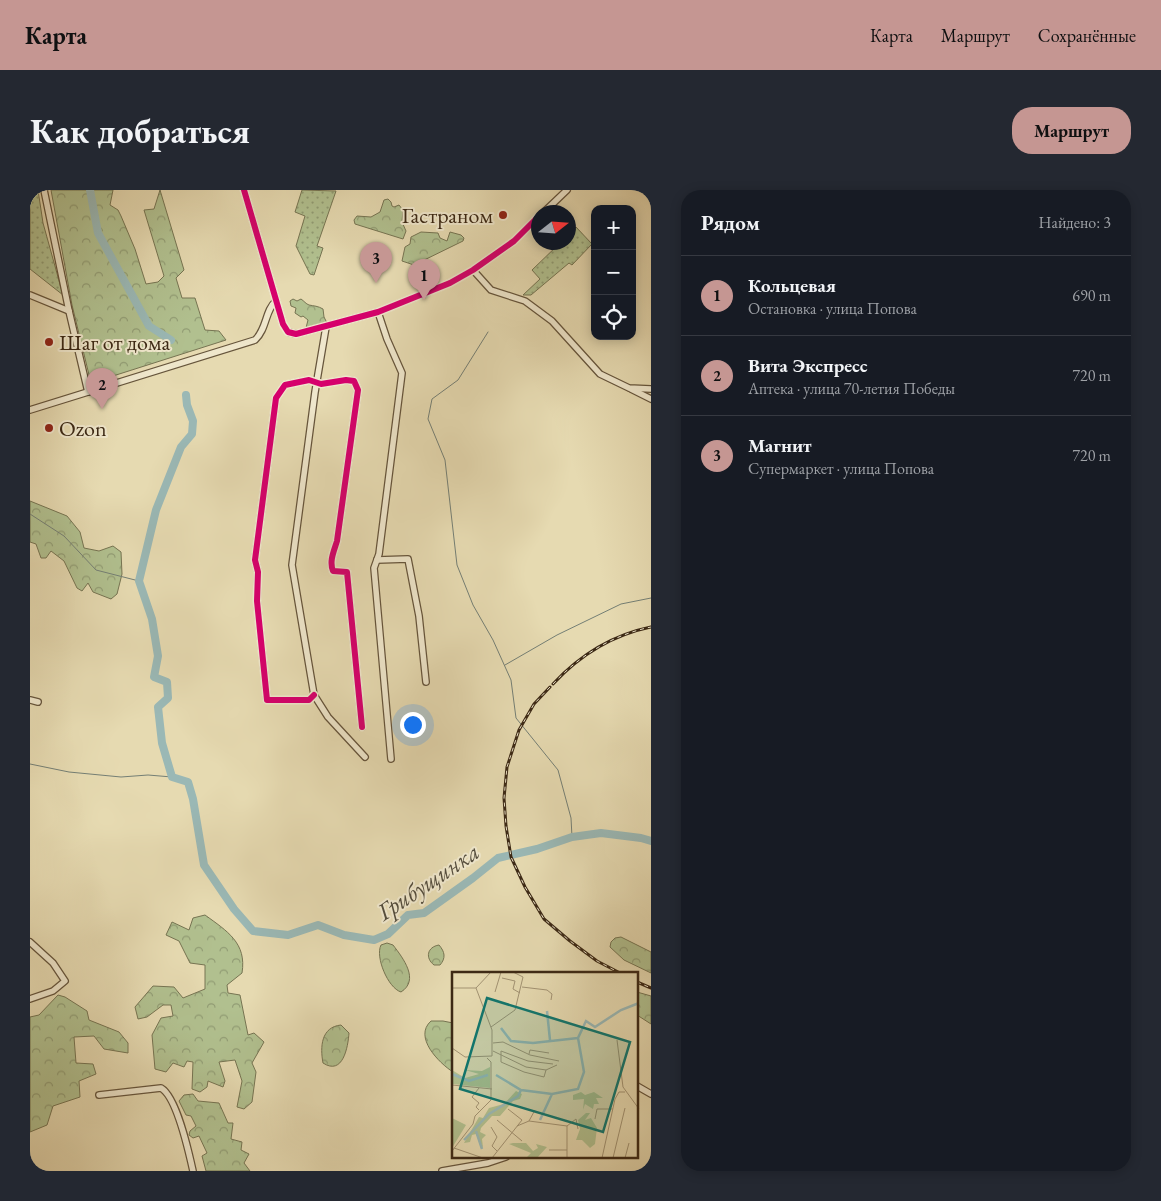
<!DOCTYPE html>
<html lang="ru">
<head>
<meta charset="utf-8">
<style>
	:root { --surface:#171b24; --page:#242831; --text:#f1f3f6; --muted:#9ea1a6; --line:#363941; --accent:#c59692 }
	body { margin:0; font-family:"EB Garamond",serif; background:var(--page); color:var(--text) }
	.controls { position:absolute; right:15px; top:15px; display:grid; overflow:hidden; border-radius:10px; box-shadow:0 2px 12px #0003 }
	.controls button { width:45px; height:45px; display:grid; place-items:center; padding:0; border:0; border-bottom:1px solid var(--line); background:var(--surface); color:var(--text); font:25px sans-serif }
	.compass { position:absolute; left:501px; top:15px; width:45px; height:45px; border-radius:50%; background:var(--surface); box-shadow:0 2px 12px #0003; rotate:73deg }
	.you { position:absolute; left:382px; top:534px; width:18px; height:18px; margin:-12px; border:4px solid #fff; border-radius:50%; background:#1a73e8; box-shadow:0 0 0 8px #1a73e833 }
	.badge { display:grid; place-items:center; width:32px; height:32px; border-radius:50%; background:var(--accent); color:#111; font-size:16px; font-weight:700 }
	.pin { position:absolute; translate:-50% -41px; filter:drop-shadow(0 1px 2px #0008) }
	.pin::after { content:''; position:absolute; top:26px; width:18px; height:15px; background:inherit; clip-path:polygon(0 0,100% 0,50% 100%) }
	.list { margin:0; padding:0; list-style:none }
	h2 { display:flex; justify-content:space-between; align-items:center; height:65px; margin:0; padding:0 20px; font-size:21px }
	h2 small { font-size:16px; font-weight:400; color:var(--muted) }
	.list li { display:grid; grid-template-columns:32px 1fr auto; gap:15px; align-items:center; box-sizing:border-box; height:80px; padding:0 20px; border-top:1px solid var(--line) }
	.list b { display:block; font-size:19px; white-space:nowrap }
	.list p { margin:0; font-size:16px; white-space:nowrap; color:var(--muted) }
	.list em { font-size:16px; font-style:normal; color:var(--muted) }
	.icon { flex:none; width:28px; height:28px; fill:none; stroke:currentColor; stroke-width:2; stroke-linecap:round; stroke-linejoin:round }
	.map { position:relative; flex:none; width:621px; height:981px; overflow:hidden; border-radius:20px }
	header { display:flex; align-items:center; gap:30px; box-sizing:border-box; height:70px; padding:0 25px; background:var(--accent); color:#111 }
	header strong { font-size:24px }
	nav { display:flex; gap:28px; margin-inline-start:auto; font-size:18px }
	.intro { display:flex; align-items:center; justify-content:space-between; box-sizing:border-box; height:120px; padding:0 30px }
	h1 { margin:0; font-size:35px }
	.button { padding:12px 22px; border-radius:20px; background:var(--accent); color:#111; font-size:18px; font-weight:700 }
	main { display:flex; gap:30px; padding:0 30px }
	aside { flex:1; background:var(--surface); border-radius:20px; box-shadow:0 2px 12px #0003 }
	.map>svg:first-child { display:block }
</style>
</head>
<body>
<header>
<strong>Карта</strong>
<nav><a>Карта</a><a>Маршрут</a><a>Сохранённые</a></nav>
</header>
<div class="intro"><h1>Как добраться</h1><a class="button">Маршрут</a></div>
<main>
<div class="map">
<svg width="621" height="981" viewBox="0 0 621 981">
	<defs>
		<pattern id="grass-dots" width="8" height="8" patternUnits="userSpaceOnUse" patternTransform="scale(1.25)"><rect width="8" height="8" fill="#b1c08f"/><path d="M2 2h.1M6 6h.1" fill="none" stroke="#919c74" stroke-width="1.8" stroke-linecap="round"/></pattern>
		<pattern id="forest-crowns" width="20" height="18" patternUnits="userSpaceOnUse" patternTransform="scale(1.25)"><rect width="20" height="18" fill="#b1c08f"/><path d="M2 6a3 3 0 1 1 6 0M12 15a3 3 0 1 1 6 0" fill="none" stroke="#919c74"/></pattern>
	</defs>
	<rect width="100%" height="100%" fill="#e6dab1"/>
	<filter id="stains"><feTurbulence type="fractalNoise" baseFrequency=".004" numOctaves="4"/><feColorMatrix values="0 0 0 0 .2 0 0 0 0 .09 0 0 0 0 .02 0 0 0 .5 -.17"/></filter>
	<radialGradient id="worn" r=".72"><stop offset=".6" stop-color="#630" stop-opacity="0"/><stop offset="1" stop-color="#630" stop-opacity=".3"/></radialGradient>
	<!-- grass -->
	<g fill="url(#grass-dots)" stroke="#767452">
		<polygon points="0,0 8,0 13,33 33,105 0,79"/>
		<polygon points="272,0 306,1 287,56 293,58 284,85 280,84 266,56 275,26 265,22"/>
		<polygon points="546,37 562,54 542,75 539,73 501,105 493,105 510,89 502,80 530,53 538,52 539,44"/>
	</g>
	<!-- forest -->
	<g fill="url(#forest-crowns)" stroke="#767452">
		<polygon points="21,0 83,0 80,15 88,20 91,26 105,59 116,94 128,92 134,86 114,20 124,19 130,0 154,80 146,88 152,108 165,108 175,140 189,141 196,150 61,193 42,115"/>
		<polygon points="358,9 361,12 362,16 364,17 369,15 373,20 372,32 376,41 373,49 325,34 324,30 327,26 341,27 350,22 354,10"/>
		<polygon points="391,42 408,43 410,48 417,51 420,42 431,45 434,48 433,51 384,75 372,71 375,57 380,54 381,47"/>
		<path d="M263,109L267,111L271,109C274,111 276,114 279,115C284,116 288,116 293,119L294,127L297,133L280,139L276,138L278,130L273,126L271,127L265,123L266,118L261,116L260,111Z"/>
		<polygon points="0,311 37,326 50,342 54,358 69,361 83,356 91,362 92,384 87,404 81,409 63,402 58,393 52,401 47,398 34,371 21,361 16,368 11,368 6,354 0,352"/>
		<path d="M175,725C197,741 217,753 212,783L197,795L198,803L210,805L218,845L224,843L234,852L222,873L226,882L222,912L214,919L207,917L212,891L205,870L189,872L195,891L193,897L178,891L177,897L170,902L162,899L163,872L157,871L154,877L143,873L136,882L125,879L122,845L131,828L143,826L141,815H133L117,827L108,829L105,817L123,796L144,797L153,808L175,799V775L160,773L149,751L136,745L142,732L159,740L163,728Z"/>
		<polygon points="591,747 621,762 621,783 594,770 580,757 581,752 585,748"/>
		<path d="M357,753L363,755C373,768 390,790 371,802C358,798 345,767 351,755Z"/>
		<path d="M409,755C415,762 416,768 410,775H404C395,768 397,757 409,755Z"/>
		<polygon points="607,802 621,806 621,834 607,825"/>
		<polygon points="28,805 35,807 57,821 59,830 89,842 98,853 98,863 74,859 64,846 44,847 46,873 63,874 66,884 49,891 50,907 23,916 17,935 0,942 0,827 9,825"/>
		<path d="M401,831H413L423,833V882C409,873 383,847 401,831Z"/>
		<path d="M311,835L319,843C318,857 313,886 293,873C290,857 291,837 311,835Z"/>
		<polygon points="163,904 168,911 189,913 198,933 203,933 201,949 212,952 211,960 219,964 214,973 220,981 176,981 172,966 177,963 169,946 163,948 159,945 160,941 166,936 161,926 156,925 149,911 154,905"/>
	</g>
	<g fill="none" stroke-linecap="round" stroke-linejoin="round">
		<!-- stream -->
		<g stroke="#747f75" stroke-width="1">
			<polyline points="458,142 428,190 402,209 398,229 415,270 427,375 443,415 463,450 481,490 486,528 528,580 541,628 542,647"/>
			<polyline points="0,324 34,346 66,380 109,391"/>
			<polyline points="475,475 527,445 591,414 621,408"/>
			<polyline points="0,574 39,582 91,587 118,585 142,587"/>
		</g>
		<!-- river -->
		<g stroke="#9ab8b5" stroke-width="8">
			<polyline points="60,0 68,43 119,136 141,150"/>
			<polyline points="156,205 157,215 163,231 162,244 151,257 126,320 109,391 122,429 128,466 124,487 137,492 138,508 128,517 132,553 142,587 158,592 163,609 174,675 204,719 223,741 258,745 288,735 314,745 344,750 358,744 378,725 394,723 443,688 468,668 507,659 542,647 571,643 611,648 621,651"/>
		</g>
		<!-- minor casing -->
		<g stroke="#66553c" stroke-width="8">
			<g id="minor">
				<polyline points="14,0 39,121 58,202"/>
				<polyline points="214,0 253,134 258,142 266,144 348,122 420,93 443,80 484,51 508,27"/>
				<polyline points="514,22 537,0"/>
				<polyline points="443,80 461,100 495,111 522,131 570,184 599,198 621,199"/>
				<polyline points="0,105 39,121"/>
				<polyline points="348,122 357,149 372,183 349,364 344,378 361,569"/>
				<polyline points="296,137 285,202 262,375 284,505 298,527 335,567"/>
				<polyline points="601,199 621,209"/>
				<path d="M0,220L225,150C237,139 235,120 246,111"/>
				<polyline points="347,370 378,369 389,426 396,492"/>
				<path d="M284,505L279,510H237L227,411L228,382L225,370L246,208L255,195L279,190L291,194L316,190L324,191L328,200L307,351C304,361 299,371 303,381L317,382L332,537"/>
				<polyline points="0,510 8,512"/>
				<polyline points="0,752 23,773 35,791 23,801 0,809"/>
				<polyline points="607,896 621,904"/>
				<path d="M69,905L131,898C147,907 159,963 163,981"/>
				<polyline points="412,981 458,973 476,967"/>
			</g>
		</g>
		<!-- minor -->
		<use href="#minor" stroke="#efe7cc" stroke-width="5.5"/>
		<!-- rail casing -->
		<g stroke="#3c2915" stroke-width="3">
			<g id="rail">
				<path d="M523,494C549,466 582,445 621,437"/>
				<polyline points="520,497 504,514 489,540 477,577 474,608 476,636 481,667 495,697 514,729 540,751 567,771 592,784"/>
				<polyline points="607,792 621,798"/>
			</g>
		</g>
		<!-- rail -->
		<use href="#rail" stroke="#efe7cc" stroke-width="1" stroke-dasharray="4" stroke-linecap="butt"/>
		<!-- cycleway casing -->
		<g stroke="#efe7cc" stroke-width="9">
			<g id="cycleway">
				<polyline points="214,0 253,134 258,142 266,144 348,122 420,93 443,80 484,51 508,27"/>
				<path d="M284,505L279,510H237L227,411L228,382L225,370L246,208L255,195L279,190L291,194L316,190L324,191L328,200L307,351C304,361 299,371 303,381L317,382L332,537"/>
			</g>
		</g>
		<!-- cycleway -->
		<use href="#cycleway" stroke="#d6006c" stroke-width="6"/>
	</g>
	<!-- markers -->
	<g fill="#8f2418" stroke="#efe7cc" stroke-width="2">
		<circle cx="473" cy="25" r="5"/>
		<circle cx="19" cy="152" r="5"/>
		<circle cx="19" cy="238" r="5"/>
	</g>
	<g text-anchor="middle" stroke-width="4" stroke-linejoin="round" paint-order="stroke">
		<!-- poi labels -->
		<g font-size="22" fill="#3c2915" stroke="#efe7cc" text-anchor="start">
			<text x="463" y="33" text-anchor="end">Гастраном</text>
			<text x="29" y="160">Шаг от дома</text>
			<text x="29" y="246">Ozon</text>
		</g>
		<!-- water labels -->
		<g font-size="24" font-style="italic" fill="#544d3d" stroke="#efe7cc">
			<text transform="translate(398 692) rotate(-34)" y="8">Грибущинка</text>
		</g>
	</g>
	<!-- overview -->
	<g transform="translate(422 782)">
		<rect width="186" height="186" fill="#e6dab1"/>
		<path d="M0,146L14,153L0,176Z" fill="#b1c08f"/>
		<path d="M38,95V116L0,112V98L13,106L27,102L13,98L30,99ZM64,119L70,122L68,127L61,129L48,144H40L29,156L28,160L34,163L30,167L31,176L24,162L20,163L18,170L12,171L27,145L31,146L37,136L52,132ZM129,120L133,123L142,120L151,126H144L147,132H142L141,137L133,132L131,138L132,127L121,128V123ZM134,141H138L133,148L139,146L145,156L143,172L138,176L130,168H124L128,157L126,148ZM61,171H74L81,179L86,176L84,172L95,175L85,186H74L79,181L57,172Z" fill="#b1c08f"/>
		<path fill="none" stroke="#9ab8b5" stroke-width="2.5" d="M95,39L98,68M49,56L59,69L81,71L126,66M0,102L17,109L36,103M44,103L69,118L100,122L126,117L132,100L126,66L134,49L143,55L169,38L187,31M88,148L100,122M24,159L30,177M12,168L37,142L66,124L69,118"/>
		<path fill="none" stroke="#a29373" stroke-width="1" d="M50,6L63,9L61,17L68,21M70,15L95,18L100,22L99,28M0,16H24M24,16L39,0M43,20L49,0M39,55L63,38L71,5L61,0M165,68L171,115L187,137M41,71L51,70L78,83L107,89M0,76L13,85L40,84V58L24,16M41,79L74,95L94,98L105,93M77,82L78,78L97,81M94,98L92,105L72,100L49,90V79L76,89L101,92M0,113L40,117M27,138L24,135L27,131L20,125L27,116M143,147L145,137H161M45,148L70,169M77,149L115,154M65,154L77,149L83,138M115,154L124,147L126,157M39,155L45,165L40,174L45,179M2,176L31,186M97,178H115M0,179L21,152L23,144L39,128V90L35,86M40,186L70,148L56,137M115,186V154M150,186L163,127L167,120H173M161,186L173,136M173,186L177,171"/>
		<path fill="#0f766e" fill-opacity="0.15" stroke="#0f766e" stroke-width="2.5" d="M35,26L178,70L151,160L8,117Z"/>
		<rect width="186" height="186" fill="none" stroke="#3c2915" stroke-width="2.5"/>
	</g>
	<rect width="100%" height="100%" filter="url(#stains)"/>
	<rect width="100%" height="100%" fill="url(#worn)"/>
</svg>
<div class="controls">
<button>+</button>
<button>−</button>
<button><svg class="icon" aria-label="locate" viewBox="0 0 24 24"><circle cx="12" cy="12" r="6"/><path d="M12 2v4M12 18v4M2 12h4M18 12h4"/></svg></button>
</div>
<svg class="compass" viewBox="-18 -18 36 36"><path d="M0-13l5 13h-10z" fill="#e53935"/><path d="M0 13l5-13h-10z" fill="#9ea1a6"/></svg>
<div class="you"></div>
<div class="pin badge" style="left:394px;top:110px">1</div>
<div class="pin badge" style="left:72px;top:219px">2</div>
<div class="pin badge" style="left:346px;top:93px">3</div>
</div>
<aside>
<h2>Рядом<small>Найдено: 3</small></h2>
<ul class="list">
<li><span class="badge">1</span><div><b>Кольцевая</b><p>Остановка · улица Попова</p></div><em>690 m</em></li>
<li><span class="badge">2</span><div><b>Вита Экспресс</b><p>Аптека · улица 70-летия Победы</p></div><em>720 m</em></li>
<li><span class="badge">3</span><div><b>Магнит</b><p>Супермаркет · улица Попова</p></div><em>720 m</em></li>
</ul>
</aside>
</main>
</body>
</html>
